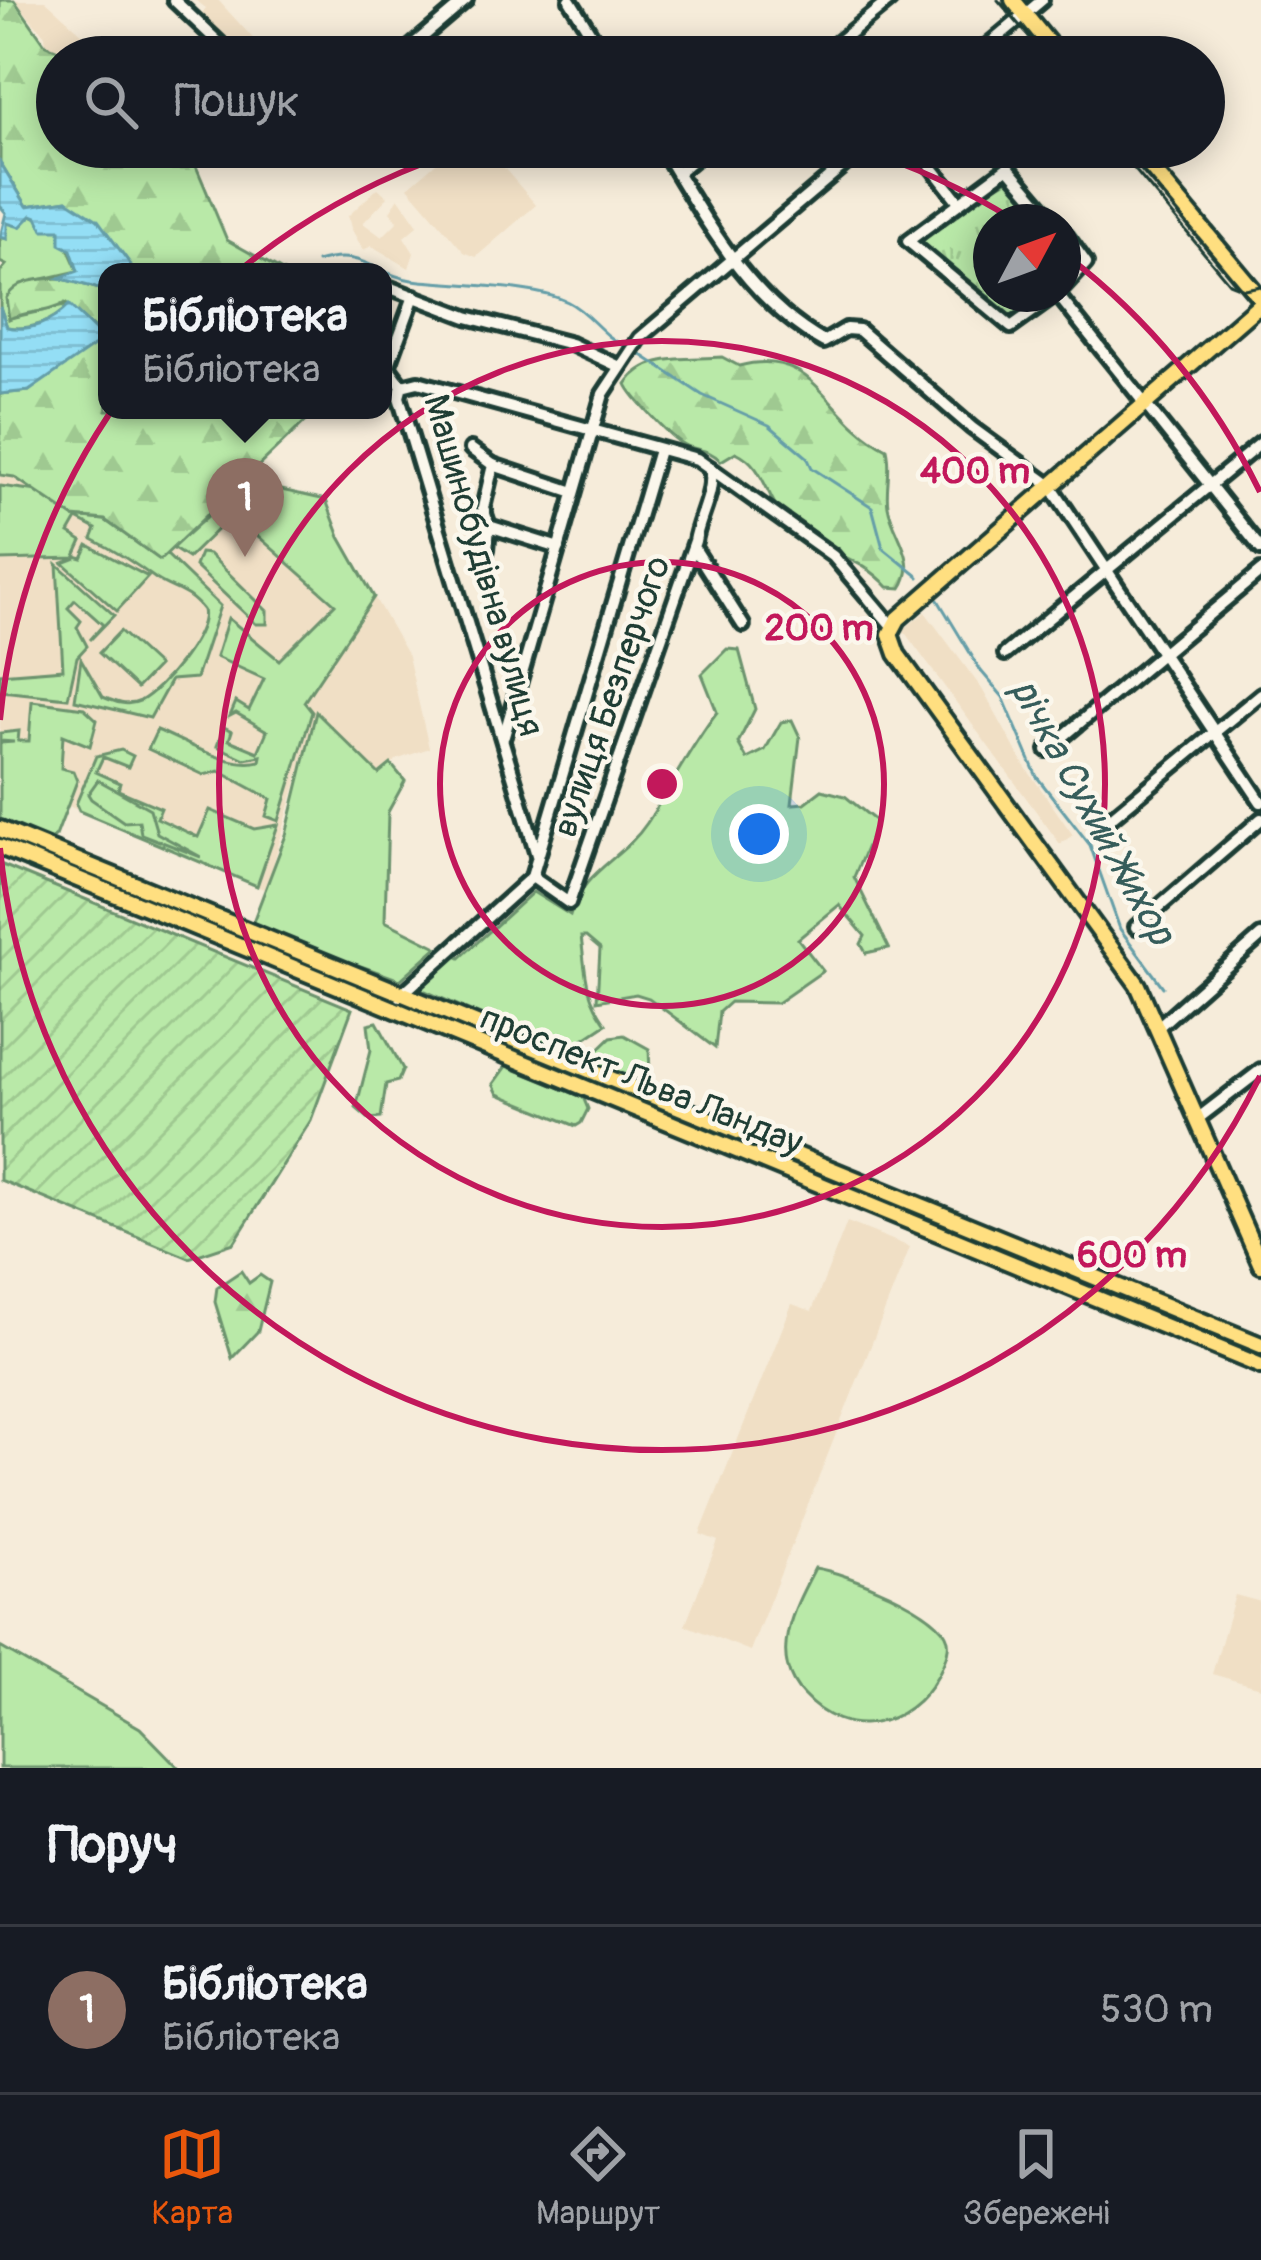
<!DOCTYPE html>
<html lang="uk">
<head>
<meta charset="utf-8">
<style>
	:root { --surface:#171b24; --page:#20242c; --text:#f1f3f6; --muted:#9ea1a6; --line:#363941; --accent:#ea580c }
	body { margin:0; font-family:Pangolin,sans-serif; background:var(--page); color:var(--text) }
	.compass { position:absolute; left:973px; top:204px; width:108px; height:108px; border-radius:50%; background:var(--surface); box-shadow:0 6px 30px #0003; rotate:49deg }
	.you { position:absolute; left:759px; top:834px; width:42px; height:42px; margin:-30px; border:9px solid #fff; border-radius:50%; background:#1a73e8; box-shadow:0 0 0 18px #1a73e833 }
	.badge { display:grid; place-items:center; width:78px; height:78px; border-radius:50%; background:var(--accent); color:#fff; font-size:39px; font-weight:700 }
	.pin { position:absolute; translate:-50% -99px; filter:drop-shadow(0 3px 6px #0008) }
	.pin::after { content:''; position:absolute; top:63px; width:42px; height:36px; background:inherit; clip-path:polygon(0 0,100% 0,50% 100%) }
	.popup { position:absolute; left:98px; top:263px; width:294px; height:156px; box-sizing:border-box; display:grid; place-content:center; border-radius:24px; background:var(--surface); filter:drop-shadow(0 3px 9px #0005); font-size:39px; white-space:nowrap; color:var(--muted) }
	.popup b { font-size:45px; color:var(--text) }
	.popup::after { content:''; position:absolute; left:50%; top:100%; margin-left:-24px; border:24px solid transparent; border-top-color:var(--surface) }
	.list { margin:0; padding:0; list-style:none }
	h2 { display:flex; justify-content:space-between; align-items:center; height:156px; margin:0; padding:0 48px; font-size:51px }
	h2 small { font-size:39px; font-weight:400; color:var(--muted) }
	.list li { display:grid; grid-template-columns:78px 1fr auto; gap:36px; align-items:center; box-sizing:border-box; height:168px; padding:0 48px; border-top:3px solid var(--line) }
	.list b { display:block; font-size:45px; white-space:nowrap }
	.list p { margin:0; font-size:39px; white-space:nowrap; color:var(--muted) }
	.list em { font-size:39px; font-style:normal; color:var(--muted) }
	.icon { flex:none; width:66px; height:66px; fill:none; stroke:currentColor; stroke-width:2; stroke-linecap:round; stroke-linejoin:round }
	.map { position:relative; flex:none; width:1261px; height:1768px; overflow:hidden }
	.search { position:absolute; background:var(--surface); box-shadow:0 6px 30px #0003; left:36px; right:36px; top:36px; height:132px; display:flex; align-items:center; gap:30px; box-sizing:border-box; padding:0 42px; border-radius:66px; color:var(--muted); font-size:45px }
	.sheet { height:324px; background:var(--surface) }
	nav { display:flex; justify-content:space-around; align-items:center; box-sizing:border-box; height:168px; border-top:3px solid var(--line); background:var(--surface); font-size:33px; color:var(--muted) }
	nav a { display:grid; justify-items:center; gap:6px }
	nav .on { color:var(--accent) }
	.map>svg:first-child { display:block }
</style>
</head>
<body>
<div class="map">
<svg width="1261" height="1768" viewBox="0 0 1261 1768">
	<defs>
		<pattern id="forest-firs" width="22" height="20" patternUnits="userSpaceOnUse" patternTransform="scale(3)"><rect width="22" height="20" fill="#b9e9a8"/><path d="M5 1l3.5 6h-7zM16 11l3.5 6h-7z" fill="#9fc991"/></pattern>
		<pattern id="park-tufts" width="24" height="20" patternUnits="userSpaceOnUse" patternTransform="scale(3)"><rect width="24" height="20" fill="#b9e9a8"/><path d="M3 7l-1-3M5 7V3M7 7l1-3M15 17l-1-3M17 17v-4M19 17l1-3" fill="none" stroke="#9fc991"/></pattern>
		<pattern id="garden-furrows" width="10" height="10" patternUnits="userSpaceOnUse" patternTransform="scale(3)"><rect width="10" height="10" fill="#b9e9a8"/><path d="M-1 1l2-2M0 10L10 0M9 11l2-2" fill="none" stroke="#9fc991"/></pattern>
		<pattern id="water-rules" width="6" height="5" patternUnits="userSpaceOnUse" patternTransform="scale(3)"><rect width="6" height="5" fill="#94def5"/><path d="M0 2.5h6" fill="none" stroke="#7fbfd3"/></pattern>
	</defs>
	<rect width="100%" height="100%" fill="#f6ecda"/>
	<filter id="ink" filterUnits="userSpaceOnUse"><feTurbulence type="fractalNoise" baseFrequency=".00833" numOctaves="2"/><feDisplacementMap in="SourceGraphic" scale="24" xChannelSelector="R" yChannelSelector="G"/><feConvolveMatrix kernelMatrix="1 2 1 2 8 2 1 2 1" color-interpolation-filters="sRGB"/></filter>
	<g filter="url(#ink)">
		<!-- built -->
		<g fill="#f0dfc5">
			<polygon points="14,0 45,0 86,37 131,57 75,57 46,45 45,35"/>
			<polygon points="195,0 218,0 270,57 243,57 199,17 206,8"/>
			<polygon points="455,147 486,147 536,205 476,257 464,252 408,187"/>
			<polygon points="378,188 388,197 363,223 382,237 398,221 390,211 399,198 418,225 404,237 414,253 409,268 372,246 363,250 351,228 348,216"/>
			<polygon points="0,475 13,477 160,559 246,482 326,500 340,537 408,656 429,748 396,760 379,774 316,713 266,890 40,794 0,790"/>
			<polygon points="925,612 982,689 1024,765 1073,835 1060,844 903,630"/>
			<polygon points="847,1222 910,1247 750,1651 685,1625 718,1541 700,1534 792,1304 812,1311"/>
			<polygon points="1235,1595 1261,1602 1261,1688 1212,1674"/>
		</g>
		<!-- grass -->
		<g fill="#b9e9a8" stroke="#6c936e" stroke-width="3">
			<path d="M32,215L60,230L78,271L21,284L10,318L69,305C53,322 29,331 7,327L0,307V272L6,265L0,262V237L7,239L6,222Z"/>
			<path d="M246,482L326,500L340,537L374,597L304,702L312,712L279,821L266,816L271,799L219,771L204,775L148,749L157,730C186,742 229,769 260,761L261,756L245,759L217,746L224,727L232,731L229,740L258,752L267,731L236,713L230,716L236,702L249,710L264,679L216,657L228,618L279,660L335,604L233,514L188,558L172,548Z"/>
			<path d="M0,486L38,491L73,517L105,520L160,559L166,554L220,606L196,678L171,680L150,718L75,700L81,659L103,697C115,702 127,707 140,701C162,690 209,633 203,610C186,589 174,591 156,579C136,564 116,551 92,539L96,529L77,519L69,533L82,541L75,556L82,558L88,545L148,577L117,611L63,563L76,558L0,560Z"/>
			<polygon points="200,553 209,554 267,611 267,624 256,624 195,566"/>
			<polygon points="57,564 114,615 90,640 103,625 75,600 68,608 81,621 77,627 87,646 77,657 68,698 0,691 0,674 63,669"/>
			<polygon points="120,631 158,666 137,688 99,653"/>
			<path d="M727,649L739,650L755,709L738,743L747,759L765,750L781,722L792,720L800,737L792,804L805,803L822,790L845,796L877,822L854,877L889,948L866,953L861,944L865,936L839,905L798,939L823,971L777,1003L730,1002L719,1012L715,1048L649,998L636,994L597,1001L600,949L586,937H581C586,973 584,993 606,1024L573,1046L553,1047L421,989L450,953L460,958L533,892L570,915C582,871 623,859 647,823C671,786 690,747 717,712L702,674Z"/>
			<polygon points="32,701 84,708 97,720 90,746 63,735 61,768 73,771 77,781 56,836 47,843 0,826 0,743 14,742 0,741 0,733 19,731 18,741 29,741"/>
			<path d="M316,712L379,774L391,764L405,781L388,812L385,921L437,947L400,980C350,961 301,948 251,927L286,835Z"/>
			<polygon points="121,750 133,756 128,767 103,757 96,772 120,783 118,790 161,808 157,818 198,837 210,810 254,829 278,825 257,886 79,811 76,804 96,756"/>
			<polygon points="377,1022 403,1069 398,1081 386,1084 381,1118 369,1119 356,1108 371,1050 368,1024"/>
			<polygon points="624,1035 649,1049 650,1073 641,1083 585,1062 611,1037"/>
			<polygon points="522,1053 1149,1310 521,1057"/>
			<polygon points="506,1066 583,1097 588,1109 581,1123 576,1126 498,1094 493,1084"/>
			<path d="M815,1568C844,1572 941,1610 948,1640C950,1651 943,1665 938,1675C908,1729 846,1742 803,1695C767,1656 795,1606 815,1568Z"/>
			<polygon points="0,1647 140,1728 179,1768 0,1768"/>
		</g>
		<!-- forest -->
		<g fill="url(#forest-firs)" stroke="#6c936e" stroke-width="3">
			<polygon points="0,0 14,0 46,45 75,57 57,57 57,147 188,147 227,240 284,272 125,272 130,265 67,200 27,206 0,162"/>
			<path d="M59,278L107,291V410H317L160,560L105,520L73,517L14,477L0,475V394L29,391L97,331L65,303C47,314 28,310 9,319L6,298C18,279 38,279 59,278Z"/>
			<path d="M722,357L739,366C817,346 823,416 887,449C892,470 885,488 888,506C893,536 920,559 901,588L888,587C860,555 825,555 792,526C765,503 768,467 736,452L721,461C709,449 701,451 686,446C673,441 631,396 626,384C648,352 687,360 722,357Z"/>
			<polygon points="98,780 150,809 157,833 201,857 141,834 139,821 124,822 91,799 88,794"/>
			<polygon points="241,1271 249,1283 260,1275 270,1282 258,1331 232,1358 215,1302 217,1287"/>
		</g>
		<!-- park -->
		<polygon fill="url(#park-tufts)" stroke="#6c936e" stroke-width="3" points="1010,178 1044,222 991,222 991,294 1045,294 1019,315 1007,317 922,243 937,222"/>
		<!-- garden -->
		<polygon fill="url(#garden-furrows)" stroke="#6c936e" stroke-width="3" points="0,864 352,1009 311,1120 234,1243 189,1258 0,1180"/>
		<!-- water -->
		<g fill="url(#water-rules)" stroke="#659ea8" stroke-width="3">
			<polygon points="0,162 27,206 67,200 98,220 131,265 125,272 107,272 107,291 59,278 78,271 71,250 60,244 60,230 43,230 37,217 32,215 20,227 7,223 7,239 0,237 6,213 0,206"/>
			<path d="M69,305L104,339L29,391L0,394V307L7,327C29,332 53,322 69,305Z"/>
		</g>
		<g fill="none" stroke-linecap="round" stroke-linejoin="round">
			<!-- stream -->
			<g stroke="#659ea8" stroke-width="3">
				<path d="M317,262C363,248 373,274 412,280C451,285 534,285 568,302C590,313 602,336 625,346"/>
				<polyline points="637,352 702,395 769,425 807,457 812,468 872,507 883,548 919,577"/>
				<polyline points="938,600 981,671 1003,697 1037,777 1090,845 1120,929 1163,987"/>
			</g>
			<!-- minor casing -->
			<g stroke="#1f3d34" stroke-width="20">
				<g id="minor">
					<polyline points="174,0 234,57"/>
					<polyline points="570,0 605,57"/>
					<polyline points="399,57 466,0"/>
					<polyline points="820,57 890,0"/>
					<polyline points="974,57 1042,0"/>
					<path d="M661,147C706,220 747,299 824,342L846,329L859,330L972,428L1050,485L1261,802"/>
					<polyline points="916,147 959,202"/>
					<polyline points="677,173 708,147"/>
					<polyline points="1055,222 1008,167 908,241 1011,327 1057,294"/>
					<polyline points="1063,231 1086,263 1063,288"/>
					<polyline points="383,285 467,317 571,344 618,366"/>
					<polyline points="1057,294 1261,549"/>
					<polyline points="414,296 388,367 402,386 399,397 537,855"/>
					<polyline points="402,386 418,382 697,459 833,556 892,626"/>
					<polyline points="471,449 493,465 483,508 489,526 487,550"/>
					<polyline points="493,465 574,492"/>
					<polyline points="489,526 559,548"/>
					<polyline points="696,551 743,625"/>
					<polyline points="1005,654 1261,443"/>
					<polyline points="504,736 603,394 640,338 865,147"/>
					<polyline points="1047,750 1261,571"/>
					<polyline points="1106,822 1261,694"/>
					<path d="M532,877L569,903L695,541C699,517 716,491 710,468"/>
					<polyline points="1136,927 1261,819"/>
					<polyline points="400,996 532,877 659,450"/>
					<polyline points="1157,1028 1261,936"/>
					<polyline points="1196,1120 1261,1070"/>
				</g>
			</g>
			<!-- major casing -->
			<g stroke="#1f3d34" stroke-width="22">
				<g id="major">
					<polyline points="1013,0 1060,57"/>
					<polyline points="1134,147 1261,299"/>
					<polyline points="1261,303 898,619 890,634 897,654 1138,985 1261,1265"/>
					<polyline points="0,829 1261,1345"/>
					<polyline points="0,847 1261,1366"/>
				</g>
			</g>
			<!-- minor -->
			<use href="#minor" stroke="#fbf7ec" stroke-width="10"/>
			<!-- major -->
			<use href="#major" stroke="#ffdf80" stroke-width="14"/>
			<!-- tram -->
			<g stroke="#1f3d34" stroke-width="3">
				<polyline points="998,0 1046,57"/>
				<polyline points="1116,147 1229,283 1244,289 1261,286"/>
			</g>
		</g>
	</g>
	<!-- distance rings -->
	<g fill="none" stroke="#c2185b" stroke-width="6">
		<circle cx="662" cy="784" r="222"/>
		<circle cx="662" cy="784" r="443"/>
		<path d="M1260 1076A665 665 0 0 1 0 848M0 720A665 665 0 0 1 468 148M856 148A665 665 0 0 1 1014 220M1067 256A665 665 0 0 1 1260 492"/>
	</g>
	<g text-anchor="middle" stroke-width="9" stroke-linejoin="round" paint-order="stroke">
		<!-- street labels -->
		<g font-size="36" fill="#1f3d34" stroke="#fbf7ec">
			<text transform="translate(485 565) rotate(74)" y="13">Машинобудівна вулиця</text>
			<text transform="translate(610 696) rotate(-71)" y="13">вулиця Безперчого</text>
			<text transform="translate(642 1079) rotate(22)" y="13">проспект Льва Ландау</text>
		</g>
		<!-- water labels -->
		<g font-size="39" font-style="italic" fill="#365d5b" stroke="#fbf7ec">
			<text transform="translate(1094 811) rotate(61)" y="14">річка Сухий Жихор</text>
		</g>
	</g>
	<circle cx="662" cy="784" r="18" fill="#c2185b" stroke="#fbf7ec" stroke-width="6"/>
	<g font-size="36" text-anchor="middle" font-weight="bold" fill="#c2185b" stroke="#fbf7ec" stroke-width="9" stroke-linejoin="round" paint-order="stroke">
		<text x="975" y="483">400 m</text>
		<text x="819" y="640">200 m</text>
		<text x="1132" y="1267">600 m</text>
	</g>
</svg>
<svg class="compass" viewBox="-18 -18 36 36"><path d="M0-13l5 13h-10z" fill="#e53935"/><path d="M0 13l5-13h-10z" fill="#9ea1a6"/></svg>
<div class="you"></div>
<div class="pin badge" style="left:245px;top:557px;background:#8d6e63">1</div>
<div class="popup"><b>Бібліотека</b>Бібліотека</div>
<div class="search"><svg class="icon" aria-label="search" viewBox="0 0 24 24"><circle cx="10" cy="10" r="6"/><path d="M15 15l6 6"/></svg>Пошук</div>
</div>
<section class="sheet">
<h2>Поруч<small></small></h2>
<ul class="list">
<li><span class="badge" style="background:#8d6e63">1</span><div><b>Бібліотека</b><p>Бібліотека</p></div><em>530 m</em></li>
</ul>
</section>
<nav>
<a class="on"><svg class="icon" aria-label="map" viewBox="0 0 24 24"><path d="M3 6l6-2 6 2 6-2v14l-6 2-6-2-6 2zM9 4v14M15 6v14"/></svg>Карта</a>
<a><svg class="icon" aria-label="directions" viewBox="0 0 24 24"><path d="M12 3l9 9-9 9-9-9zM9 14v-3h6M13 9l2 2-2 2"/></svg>Маршрут</a>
<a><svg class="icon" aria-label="saved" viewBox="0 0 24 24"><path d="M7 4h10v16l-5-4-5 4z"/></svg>Збережені</a>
</nav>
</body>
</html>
